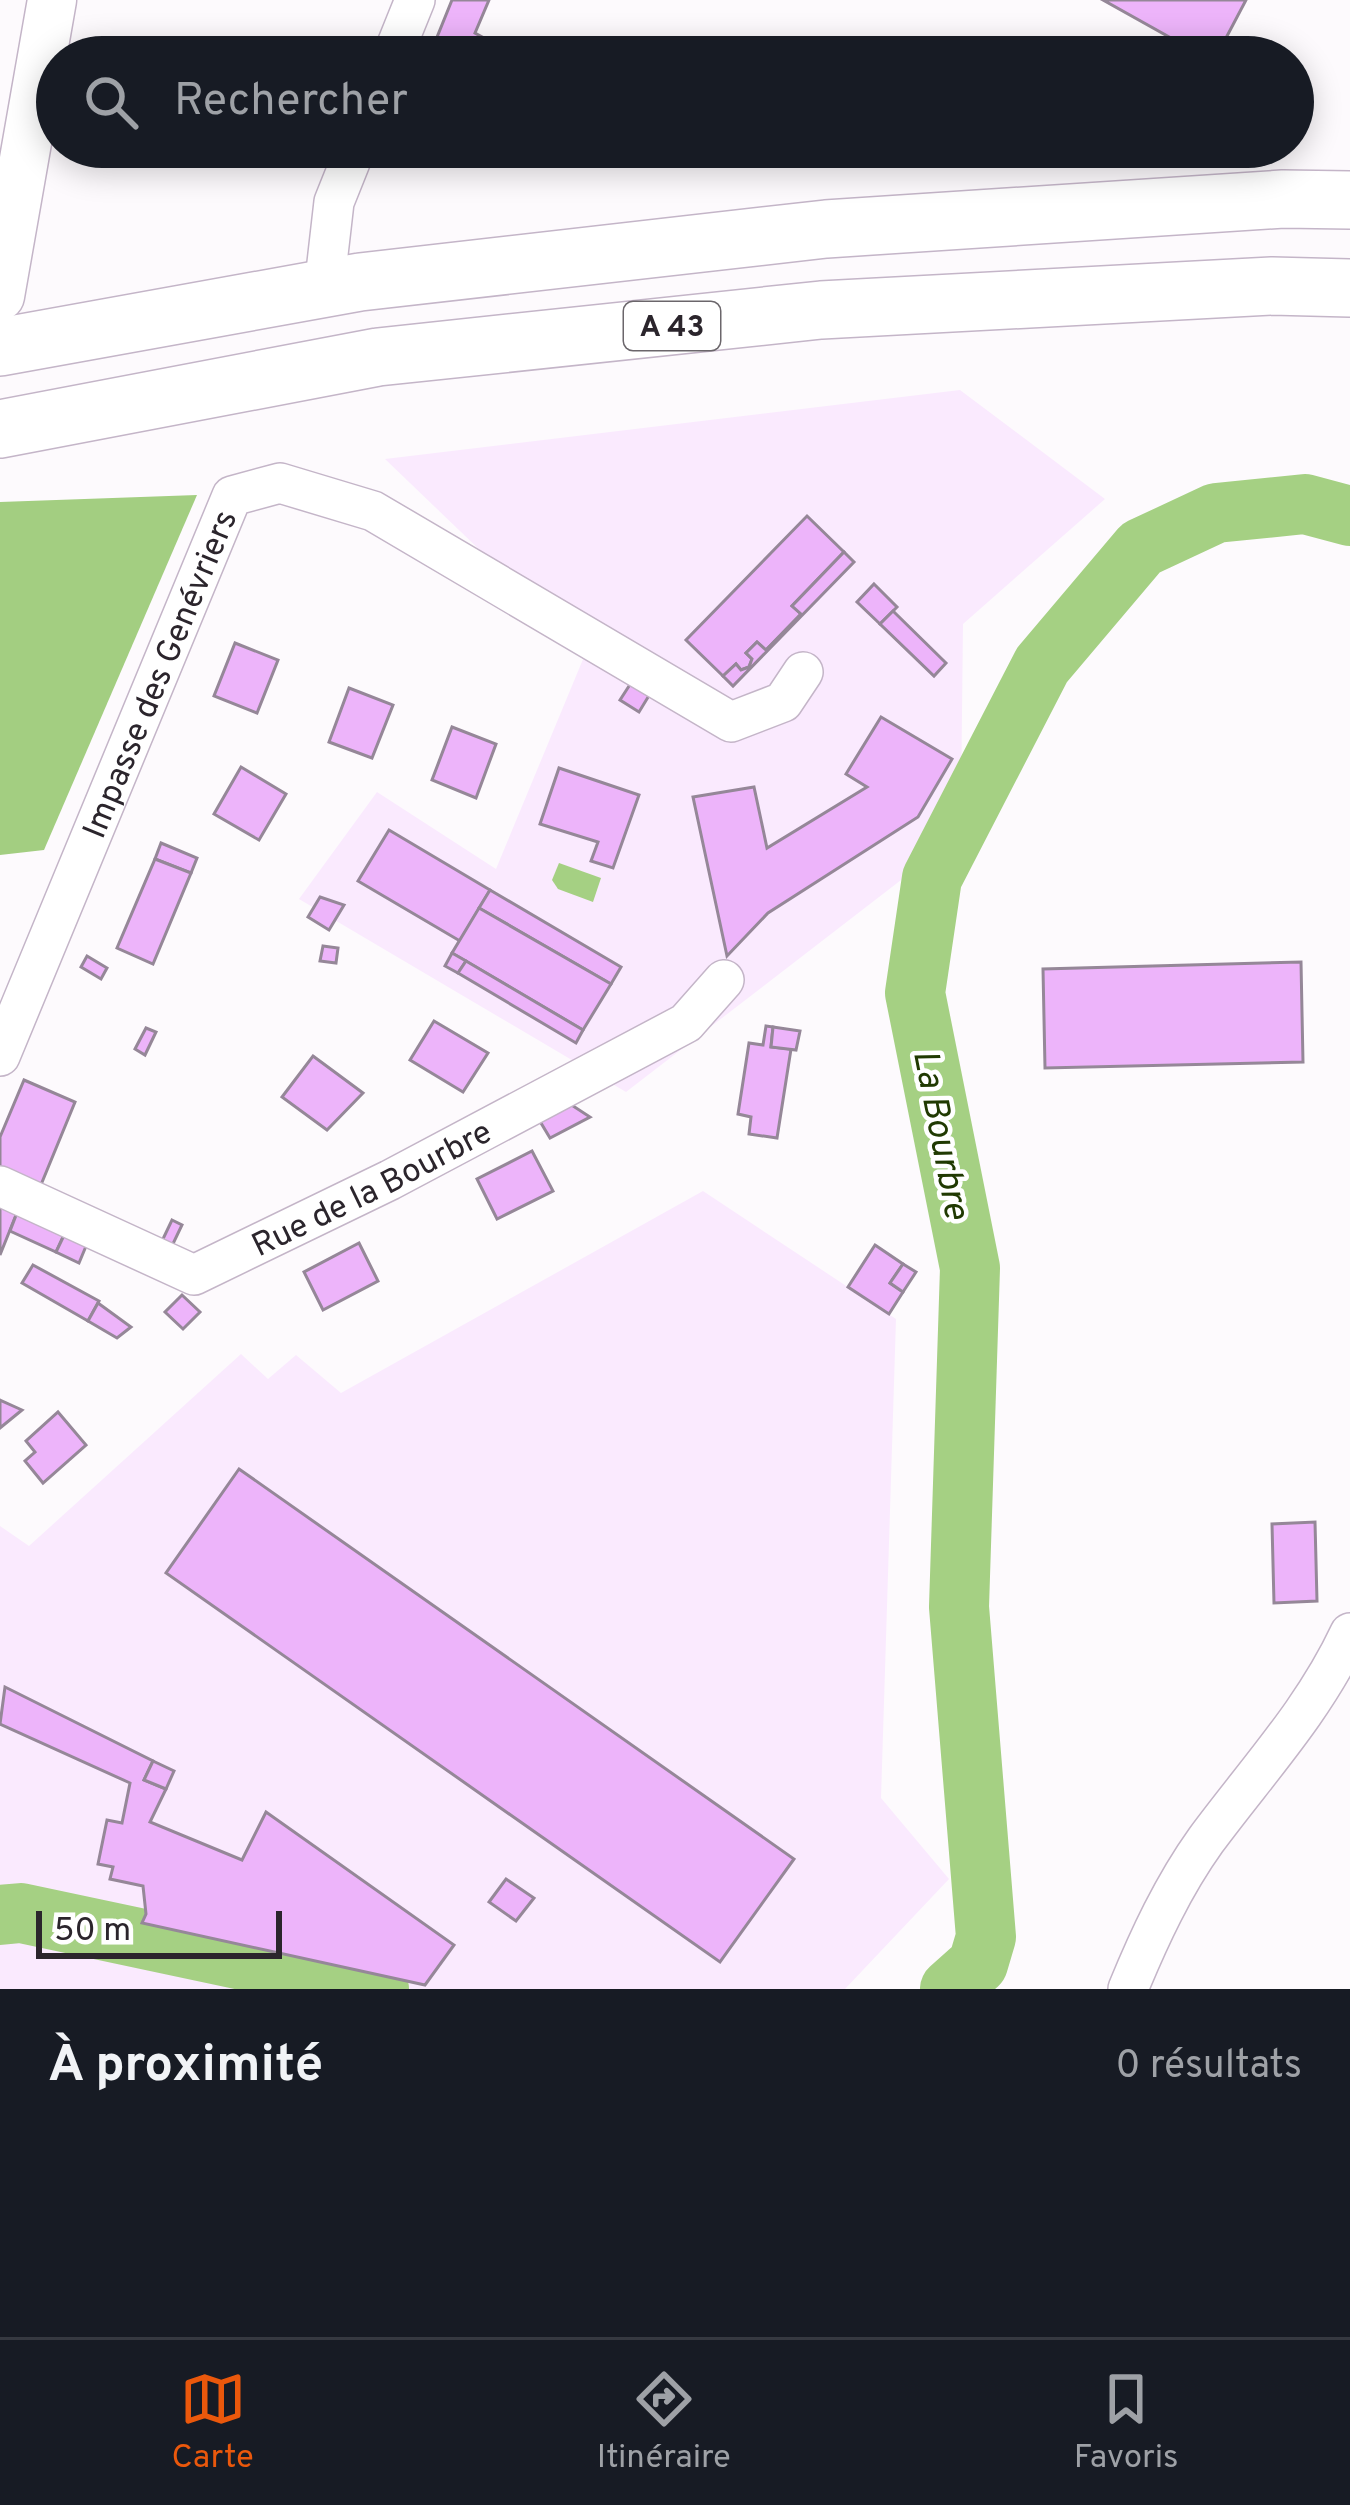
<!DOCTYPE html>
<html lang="fr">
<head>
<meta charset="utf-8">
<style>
	:root { --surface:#171b24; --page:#242831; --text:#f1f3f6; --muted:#9ea1a6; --line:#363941; --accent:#ea580c }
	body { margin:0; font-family:Overpass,sans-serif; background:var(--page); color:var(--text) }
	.scale { position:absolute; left:36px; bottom:30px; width:246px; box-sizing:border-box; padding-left:12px; border:6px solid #2b252c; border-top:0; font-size:33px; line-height:42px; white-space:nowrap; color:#2b252c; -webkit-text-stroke:9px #fff; paint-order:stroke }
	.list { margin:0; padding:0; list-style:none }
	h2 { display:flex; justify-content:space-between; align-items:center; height:156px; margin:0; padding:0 48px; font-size:51px }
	h2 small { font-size:39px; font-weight:400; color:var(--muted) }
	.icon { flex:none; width:66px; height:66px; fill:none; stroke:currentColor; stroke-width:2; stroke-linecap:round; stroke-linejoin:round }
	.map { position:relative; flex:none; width:1350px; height:1989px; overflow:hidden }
	.search { position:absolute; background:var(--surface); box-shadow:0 6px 30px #0003; left:36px; right:36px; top:36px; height:132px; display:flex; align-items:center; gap:30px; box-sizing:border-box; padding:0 42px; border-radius:66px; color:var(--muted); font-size:45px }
	.sheet { height:348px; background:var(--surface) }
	nav { display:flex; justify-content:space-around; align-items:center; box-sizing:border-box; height:168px; border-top:3px solid var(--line); background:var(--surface); font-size:33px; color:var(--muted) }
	nav a { display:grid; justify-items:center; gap:6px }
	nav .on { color:var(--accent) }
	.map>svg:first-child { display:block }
</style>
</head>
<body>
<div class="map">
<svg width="1350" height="1989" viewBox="0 0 1350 1989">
	<rect width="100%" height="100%" fill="#fdfafd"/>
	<!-- built -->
	<g fill="#faeafe">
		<polygon points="960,390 1105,499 963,624 961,802 927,860 626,1092 299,899 377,792 496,869 586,652 385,459"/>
		<polygon points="703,1191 896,1319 881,1798 949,1879 845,1989 0,1989 0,1526 29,1546 241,1354 268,1379 296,1355 341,1393"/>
	</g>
	<!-- forest -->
	<polygon fill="#a3ce81" points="197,495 44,850 0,855 0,502"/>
	<!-- water -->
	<polygon fill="#a5d083" points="559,863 601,878 593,902 558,889 552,880"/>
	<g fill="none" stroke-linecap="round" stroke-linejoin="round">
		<!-- river -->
		<g stroke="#a5d083" stroke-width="60">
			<polyline points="0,1915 21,1913 379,1989"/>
			<polyline points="950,1989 978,1964 986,1937 959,1607 970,1268 915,993 932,878 1042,665 1141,548 1216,513 1305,504 1350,516"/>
		</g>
	</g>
	<!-- building -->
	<g fill="#edb4fa" stroke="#958798" stroke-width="3">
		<polygon points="452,0 489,0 475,33 497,45 491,57 429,57"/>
		<polygon points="1103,0 1246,0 1216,57 1205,57"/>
		<polygon points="807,516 844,552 792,606 801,614 766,650 757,642 746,653 752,659 749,667 741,670 736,664 723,676 686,640"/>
		<polygon points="844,552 854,562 733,686 723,676 736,664 741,670 749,667 752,659 746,653 757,642 766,650 801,614 792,606"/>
		<polygon points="874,584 897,607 880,624 857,602"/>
		<polygon points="893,611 946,663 934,676 880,624"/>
		<polygon points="235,643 278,660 257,713 214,696"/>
		<polygon points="631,683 653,689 639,712 620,700"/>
		<polygon points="349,688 393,705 372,758 329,742"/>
		<polygon points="881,717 952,759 918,817 768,913 727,956 693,797 754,787 767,848 867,787 846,774"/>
		<polygon points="452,727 496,744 476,798 432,780"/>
		<polygon points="241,767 286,794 259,840 214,814"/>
		<polygon points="559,768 639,795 613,868 591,861 598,842 540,824"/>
		<polygon points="389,830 490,890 460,941 358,881"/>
		<polygon points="161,843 197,858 191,873 155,859"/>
		<polygon points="155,859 191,873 153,964 117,948"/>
		<polygon points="490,890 621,967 611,984 479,908"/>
		<polygon points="320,897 344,905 329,930 308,917"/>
		<polygon points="479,908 611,984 583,1030 452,953"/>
		<polygon points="323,946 338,948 336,963 320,961"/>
		<polygon points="452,953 466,961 458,973 445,966"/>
		<polygon points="87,956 107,968 101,979 81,967"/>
		<polygon points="466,961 583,1030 576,1043 458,973"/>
		<polygon points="1301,962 1303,1062 1045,1068 1043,969"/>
		<polygon points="434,1021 488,1053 463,1092 410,1060"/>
		<polygon points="766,1026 773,1027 771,1047 791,1049 777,1138 749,1134 751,1117 738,1114 749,1043 763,1045"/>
		<polygon points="773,1027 800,1031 796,1050 771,1047"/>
		<polygon points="146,1028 156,1032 145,1055 135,1049"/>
		<polygon points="313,1056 363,1093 327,1130 282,1097"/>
		<polygon points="24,1080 75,1102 38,1192 0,1174 0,1137"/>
		<polygon points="567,1102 590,1117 550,1138 538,1118"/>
		<polygon points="532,1151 553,1191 497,1219 477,1179"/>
		<polygon points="0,1196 20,1205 0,1255"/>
		<polygon points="20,1205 67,1228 56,1252 10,1231"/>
		<polygon points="172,1220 182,1225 171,1248 161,1243"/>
		<polygon points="68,1227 89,1239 79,1263 56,1252"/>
		<polygon points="359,1243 378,1281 323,1310 304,1272"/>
		<polygon points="875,1245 903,1264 890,1283 903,1292 889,1314 848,1287"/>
		<polygon points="903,1264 916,1272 903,1292 890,1283"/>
		<polygon points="33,1265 99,1301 88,1321 22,1283"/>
		<polygon points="182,1295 200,1312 183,1329 165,1312"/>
		<polygon points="98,1303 131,1327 117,1338 88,1321"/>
		<polygon points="0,1400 22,1410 0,1428"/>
		<polygon points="58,1412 86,1445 43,1483 25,1461 35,1452 26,1441"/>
		<polygon points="239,1469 794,1859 720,1962 166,1573"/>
		<polygon points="1315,1522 1317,1601 1274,1603 1272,1524"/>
		<polygon points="5,1687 153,1761 144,1780 166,1789 150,1822 242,1860 266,1812 454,1945 425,1985 142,1923 146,1914 143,1886 110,1879 113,1867 98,1864 107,1820 122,1823 130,1783 0,1724"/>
		<polygon points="153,1761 174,1771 166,1789 144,1780"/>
		<polygon points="506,1879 534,1898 516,1921 489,1902"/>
	</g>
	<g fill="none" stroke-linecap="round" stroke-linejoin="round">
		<!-- minor casing -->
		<g stroke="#c4b5c8" stroke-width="42">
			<g id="minor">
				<polyline points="392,57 415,0"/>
				<polyline points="324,289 334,202 356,147"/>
				<path id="s1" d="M0,1056L232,496L280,483L373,511L731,722L783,702L803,672"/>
				<path id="s2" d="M0,1186L194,1275L390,1180L686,1023L724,980"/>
				<path d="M1128,1989C1149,1938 1173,1886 1206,1840C1257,1771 1313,1712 1350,1633"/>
			</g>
		</g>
		<!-- major casing -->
		<g stroke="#c4b5c8" stroke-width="51">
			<polyline id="major" points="0,296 52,0"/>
		</g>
		<!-- highway casing -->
		<g stroke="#c4b5c8" stroke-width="60">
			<g id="highway">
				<polyline points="0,347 360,282 826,229 1283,199 1350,200"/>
				<polyline points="0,429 378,357 821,310 1272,286 1350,288"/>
			</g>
		</g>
		<!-- minor -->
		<use href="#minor" stroke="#fff" stroke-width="39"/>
		<!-- major -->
		<use href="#major" stroke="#fff" stroke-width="48"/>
		<!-- highway -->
		<use href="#highway" stroke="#fff" stroke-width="57"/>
	</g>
	<g text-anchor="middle" stroke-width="9" stroke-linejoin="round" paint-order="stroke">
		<!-- shield labels -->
		<rect fill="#fff" stroke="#6b666b" stroke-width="3" x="624" y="302" width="96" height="48" rx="9"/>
		<g font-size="30" font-weight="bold" fill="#2b252c">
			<text x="672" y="336">A 43</text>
		</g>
		<!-- street labels -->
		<g font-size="33" fill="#2b252c" stroke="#fff">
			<text dy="12" stroke="none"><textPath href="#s1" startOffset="414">Impasse des Genévriers</textPath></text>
			<text dy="12" stroke="none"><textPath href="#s2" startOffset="411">Rue de la Bourbre</textPath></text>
		</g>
		<!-- water labels -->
		<g font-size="36" font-style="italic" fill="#203a02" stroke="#fff">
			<text transform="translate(943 1134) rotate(79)" y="13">La Bourbre</text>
		</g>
	</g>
</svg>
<div class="scale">50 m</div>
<div class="search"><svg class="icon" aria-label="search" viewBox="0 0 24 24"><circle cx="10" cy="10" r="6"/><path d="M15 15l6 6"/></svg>Rechercher</div>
</div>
<section class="sheet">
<h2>À proximité<small>0 résultats</small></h2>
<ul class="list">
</ul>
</section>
<nav>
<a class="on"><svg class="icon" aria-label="map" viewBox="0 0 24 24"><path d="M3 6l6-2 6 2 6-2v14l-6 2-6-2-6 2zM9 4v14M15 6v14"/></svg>Carte</a>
<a><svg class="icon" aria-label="directions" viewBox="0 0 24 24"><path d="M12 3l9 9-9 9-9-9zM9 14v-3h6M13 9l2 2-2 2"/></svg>Itinéraire</a>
<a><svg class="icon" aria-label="saved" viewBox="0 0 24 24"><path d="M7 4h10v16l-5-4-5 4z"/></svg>Favoris</a>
</nav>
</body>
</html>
